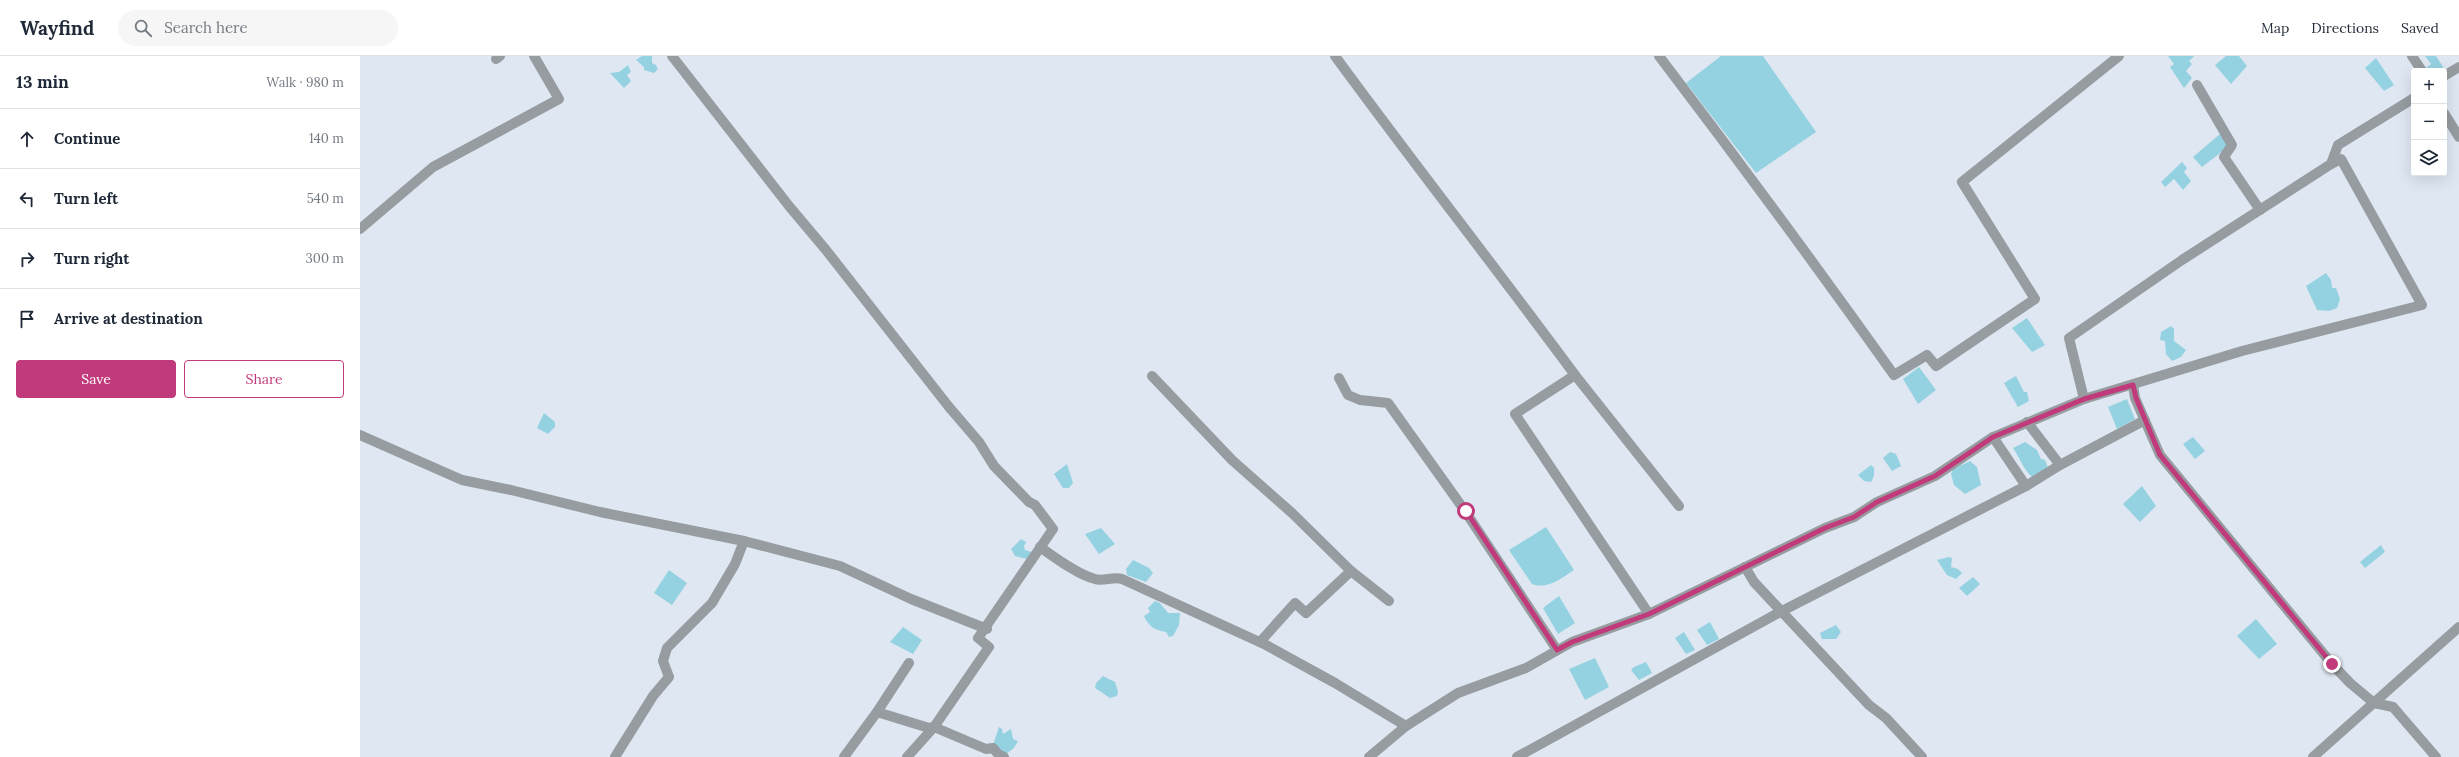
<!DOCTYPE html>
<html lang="en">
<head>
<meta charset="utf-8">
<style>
	:root { --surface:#fff; --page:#f6f6f7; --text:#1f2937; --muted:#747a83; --line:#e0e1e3; --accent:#c13a7b }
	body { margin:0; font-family:Lora,serif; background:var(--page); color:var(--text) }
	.controls { position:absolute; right:12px; top:12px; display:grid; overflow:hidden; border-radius:4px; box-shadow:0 4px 16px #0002 }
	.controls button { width:36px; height:36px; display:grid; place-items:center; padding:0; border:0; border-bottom:1px solid var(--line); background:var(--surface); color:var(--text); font:20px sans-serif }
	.stop { position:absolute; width:12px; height:12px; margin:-9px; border:3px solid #c13a7b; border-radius:50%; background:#fff }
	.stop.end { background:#c13a7b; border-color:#fff; box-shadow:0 1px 4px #0008 }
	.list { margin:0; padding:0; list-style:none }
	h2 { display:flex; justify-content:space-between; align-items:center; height:52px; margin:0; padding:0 16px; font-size:17px }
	h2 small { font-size:13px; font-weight:400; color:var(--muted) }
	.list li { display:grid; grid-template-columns:26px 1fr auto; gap:12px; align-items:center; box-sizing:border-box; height:60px; padding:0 16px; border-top:1px solid var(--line) }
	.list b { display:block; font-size:15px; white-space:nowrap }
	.list em { font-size:13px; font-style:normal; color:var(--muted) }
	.actions { display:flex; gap:8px; padding:12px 16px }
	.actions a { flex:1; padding:9px 0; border:1px solid var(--accent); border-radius:4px; text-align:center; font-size:14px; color:var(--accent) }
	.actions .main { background:var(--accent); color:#fff }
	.icon { flex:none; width:22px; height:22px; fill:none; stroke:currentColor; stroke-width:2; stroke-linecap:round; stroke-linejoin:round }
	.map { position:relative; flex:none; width:2099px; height:701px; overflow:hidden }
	header { display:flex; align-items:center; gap:24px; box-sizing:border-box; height:56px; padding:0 20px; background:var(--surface); border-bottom:1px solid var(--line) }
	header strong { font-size:19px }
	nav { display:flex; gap:22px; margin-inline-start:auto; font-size:14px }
	.search { width:280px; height:36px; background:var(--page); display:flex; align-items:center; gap:10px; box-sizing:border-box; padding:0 14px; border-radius:22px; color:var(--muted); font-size:15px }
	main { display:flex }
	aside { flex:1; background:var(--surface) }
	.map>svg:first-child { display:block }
</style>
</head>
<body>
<header>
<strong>Wayfind</strong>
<div class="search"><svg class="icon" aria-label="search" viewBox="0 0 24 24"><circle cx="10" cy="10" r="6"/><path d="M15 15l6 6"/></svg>Search here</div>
<nav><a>Map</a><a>Directions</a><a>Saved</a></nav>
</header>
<main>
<aside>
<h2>13 min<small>Walk · 980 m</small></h2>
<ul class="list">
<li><svg class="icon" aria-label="ahead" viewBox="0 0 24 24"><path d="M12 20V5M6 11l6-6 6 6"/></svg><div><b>Continue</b></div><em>140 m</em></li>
<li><svg class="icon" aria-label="left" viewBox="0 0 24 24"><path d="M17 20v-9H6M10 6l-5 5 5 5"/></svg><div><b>Turn left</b></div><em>540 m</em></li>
<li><svg class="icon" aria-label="right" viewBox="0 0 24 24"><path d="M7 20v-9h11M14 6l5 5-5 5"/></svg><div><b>Turn right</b></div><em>300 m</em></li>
<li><svg class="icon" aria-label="arrive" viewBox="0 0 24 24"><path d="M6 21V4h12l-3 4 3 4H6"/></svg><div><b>Arrive at destination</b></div></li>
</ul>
<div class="actions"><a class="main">Save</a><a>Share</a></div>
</aside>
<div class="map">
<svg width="2099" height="701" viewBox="0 0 2099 701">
	<rect width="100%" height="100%" fill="#dee7f2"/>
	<!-- water -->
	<g fill="#95d2e1">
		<polygon points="282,0 292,0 292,7 296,9 298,13 294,17 284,14 284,11 276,4"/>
		<polygon points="1361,0 1403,0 1456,76 1396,117 1326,27"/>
		<polygon points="1808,0 1834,0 1829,5 1832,8 1826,15 1832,22 1824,32 1810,11 1814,8"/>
		<polygon points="1866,0 1879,0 1887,10 1871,28 1855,9"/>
		<polygon points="2065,0 2076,0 2085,14 2063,15 2071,8"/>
		<polygon points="2016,2 2034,29 2024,35 2005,12"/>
		<polygon points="268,9 271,16 267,19 271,25 264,32 250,17 259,16"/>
		<polygon points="1860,78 1868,91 1842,111 1833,101"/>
		<polygon points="1822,106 1827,112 1824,116 1831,125 1823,134 1814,123 1805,131 1801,126"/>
		<polygon points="1966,217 1971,224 1972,232 1976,232 1980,243 1977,252 1969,255 1957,254 1946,230"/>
		<polygon points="1667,262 1685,289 1672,296 1652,272"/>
		<polygon points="1811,270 1814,273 1814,285 1826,294 1821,301 1812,305 1806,298 1805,285 1800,284 1801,276"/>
		<polygon points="1559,311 1576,334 1558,348 1543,323"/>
		<polygon points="1656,320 1664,336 1667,336 1669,345 1658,351 1644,327"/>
		<polygon points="1767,343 1775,363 1757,373 1748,351"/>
		<polygon points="184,357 195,366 195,371 188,378 177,372"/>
		<polygon points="1833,381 1845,395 1835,403 1823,388"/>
		<path d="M1665,386L1677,394L1681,403L1685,404L1688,412L1672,421C1663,413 1660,402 1653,392Z"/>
		<polygon points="1530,396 1536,398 1541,410 1532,415 1523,402"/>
		<polygon points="1610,405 1617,411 1621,429 1605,438 1594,429 1591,418 1593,413"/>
		<polygon points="707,408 713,427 709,432 703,432 694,418"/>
		<polygon points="1511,409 1514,412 1514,420 1511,426 1504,425 1498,419"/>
		<polygon points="1782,430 1796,450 1780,466 1763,448"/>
		<path d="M1186,471L1214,514C1202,522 1187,534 1172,528L1149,494Z"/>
		<polygon points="741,472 755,488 739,498 725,478"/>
		<polygon points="661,483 666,486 664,490 665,494 672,496 667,503 655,500 651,493"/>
		<polygon points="2021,489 2025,496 2005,512 2000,506"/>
		<polygon points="1589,501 1592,502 1591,511 1598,513 1602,517 1596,523 1587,519 1577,504"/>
		<polygon points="773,504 789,512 793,517 786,526 767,519 766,513"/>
		<polygon points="309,514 327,527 312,549 294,537"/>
		<polygon points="1613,521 1620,528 1607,540 1599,532"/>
		<polygon points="1199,540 1215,567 1198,578 1183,552"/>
		<path d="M795,545L800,547L808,557H820L819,569L813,580L809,581L806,576C795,574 789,571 784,560L790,556L788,552Z"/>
		<polygon points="1896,563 1917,588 1899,603 1877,580"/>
		<polygon points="1350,566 1359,583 1347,589 1337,574"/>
		<polygon points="1476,569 1481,576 1476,583 1462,583 1460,577"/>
		<polygon points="543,571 562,584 553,598 530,586"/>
		<polygon points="1324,576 1335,594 1326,598 1315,582"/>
		<polygon points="1235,602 1249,631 1225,644 1209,613"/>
		<polygon points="1286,606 1292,617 1279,624 1271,614 1274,611"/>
		<polygon points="743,620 755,626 758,636 757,640 750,642 735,632 736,627"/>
		<polygon points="639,671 642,673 643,678 651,673 653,683 658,685 654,692 646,698 633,689"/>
	</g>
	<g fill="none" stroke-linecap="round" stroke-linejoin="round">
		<!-- minor -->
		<g stroke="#969c9f" stroke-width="10">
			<polyline points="312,0 429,150 466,194 589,351 619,386 634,410 669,446 675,449 693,473 618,582 629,591 574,671 547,701"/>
			<path d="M975,0C1054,108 1136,212 1215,319L1155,358L1289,558"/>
			<path d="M1299,0C1379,105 1457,211 1534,319L1567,299L1576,310L1675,243L1602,126L1759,0"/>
			<polyline points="2052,0 2062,15"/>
			<polyline points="136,3 140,0"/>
			<polyline points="2084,20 2099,11"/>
			<polyline points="1837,29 1872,89 1864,101 1900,154"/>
			<polyline points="2084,57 2099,81"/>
			<polyline points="0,173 73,111 199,43 174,0"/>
			<polyline points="1215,319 1319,450"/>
			<polyline points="792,320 872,404 932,457 991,515 1029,545"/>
			<polyline points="979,322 988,339 1000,344 1028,347 1105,455 1197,594"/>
			<polyline points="1773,329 1775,342 1800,399 1972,608 1990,627 2014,647 2033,651 2076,701"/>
			<polyline points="1724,343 1709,282 1822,204 1971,108 1978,89 2054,42"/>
			<polyline points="1667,366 1700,409"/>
			<polyline points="0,379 102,424 151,434 240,456 384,485 480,510 551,543 627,573"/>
			<polyline points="1633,381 1666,430"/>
			<path d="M680,491C694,501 718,519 735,523C743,526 753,520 762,523L906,589L975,627L1046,670"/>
			<polyline points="1385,511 1394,526 1509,649 1526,662 1562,701"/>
			<polyline points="900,586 935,547 946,557 991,515"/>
			<polyline points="549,607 517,656 569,672 574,671 626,693 633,692 638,698 644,701"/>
			<polyline points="255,701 293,640 309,621 303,605 307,592 352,547 375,508 384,485"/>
			<polyline points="484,701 517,656"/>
			<polyline points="1009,701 1046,670 1098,637 1166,612 1212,586 1289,558 1465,472 1494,461 1517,446 1575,420 1633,381 1724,343 1882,295 2062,249 1981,103 1971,108"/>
			<polyline points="1157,701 1422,555 1666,430 1700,409 1785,364"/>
			<polyline points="1953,701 2099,571"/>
		</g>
	</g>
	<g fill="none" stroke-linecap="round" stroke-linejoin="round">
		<!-- route -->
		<polyline stroke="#c13a7b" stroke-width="5" points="1106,455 1197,594 1212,586 1289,558 1465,472 1494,461 1517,446 1575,420 1633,381 1724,343 1773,329 1776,342 1800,399 1972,608"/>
	</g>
</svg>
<div class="controls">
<button>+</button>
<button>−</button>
<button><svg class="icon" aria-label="layers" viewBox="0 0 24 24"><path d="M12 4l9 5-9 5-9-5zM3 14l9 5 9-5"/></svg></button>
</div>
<div class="stop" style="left:1106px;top:455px"></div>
<div class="stop end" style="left:1972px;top:608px"></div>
</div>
</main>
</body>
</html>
